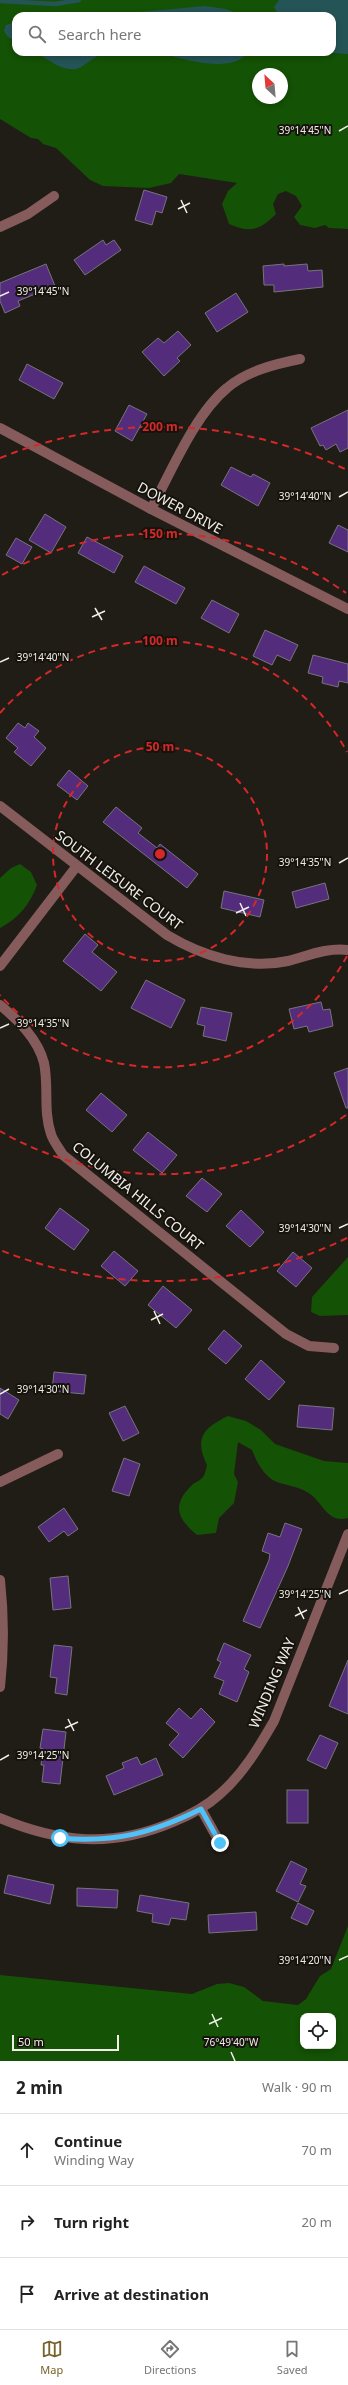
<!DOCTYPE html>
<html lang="en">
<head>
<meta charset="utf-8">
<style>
	:root { --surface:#fff; --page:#f2f2f2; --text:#222; --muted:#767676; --line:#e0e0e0; --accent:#77622a }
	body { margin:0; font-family:"Noto Sans",sans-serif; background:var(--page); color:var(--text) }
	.controls { position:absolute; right:12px; bottom:12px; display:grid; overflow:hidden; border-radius:8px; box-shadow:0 2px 6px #0003 }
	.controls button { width:36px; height:36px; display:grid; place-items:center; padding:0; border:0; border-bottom:1px solid var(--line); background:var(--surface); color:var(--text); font:20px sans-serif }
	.compass { position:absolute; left:252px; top:68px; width:36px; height:36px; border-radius:50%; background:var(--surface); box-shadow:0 2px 6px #0003; rotate:334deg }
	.scale { position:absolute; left:12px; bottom:10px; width:107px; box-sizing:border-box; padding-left:4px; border:2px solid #f1eeea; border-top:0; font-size:11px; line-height:14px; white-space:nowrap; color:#f1eeea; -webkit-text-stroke:3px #16130d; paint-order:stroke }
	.stop { position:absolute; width:12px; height:12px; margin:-9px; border:3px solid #4fc3f7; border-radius:50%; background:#fff }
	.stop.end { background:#4fc3f7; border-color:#fff; box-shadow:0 1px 4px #0008 }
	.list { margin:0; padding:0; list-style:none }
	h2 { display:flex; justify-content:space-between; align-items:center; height:52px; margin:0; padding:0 16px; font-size:17px }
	h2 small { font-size:13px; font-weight:400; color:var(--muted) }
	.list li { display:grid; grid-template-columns:26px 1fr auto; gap:12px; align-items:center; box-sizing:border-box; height:72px; padding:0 16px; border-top:1px solid var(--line) }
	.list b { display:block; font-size:15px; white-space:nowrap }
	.list p { margin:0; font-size:13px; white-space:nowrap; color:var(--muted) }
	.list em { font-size:13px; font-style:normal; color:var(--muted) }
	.icon { flex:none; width:22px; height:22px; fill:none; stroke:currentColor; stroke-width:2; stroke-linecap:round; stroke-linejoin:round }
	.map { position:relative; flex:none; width:348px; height:2061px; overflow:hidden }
	.search { position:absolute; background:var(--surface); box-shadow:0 2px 6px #0003; left:12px; right:12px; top:12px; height:44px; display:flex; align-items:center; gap:10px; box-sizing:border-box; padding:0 14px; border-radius:12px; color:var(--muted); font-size:15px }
	.sheet { height:268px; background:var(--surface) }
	nav { display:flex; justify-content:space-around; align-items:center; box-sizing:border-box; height:56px; border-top:1px solid var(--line); background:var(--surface); font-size:11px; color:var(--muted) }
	nav a { display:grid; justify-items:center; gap:2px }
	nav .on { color:var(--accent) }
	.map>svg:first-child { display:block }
</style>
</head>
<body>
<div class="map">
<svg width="348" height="2061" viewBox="0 0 348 2061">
	<rect width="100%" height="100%" fill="#201c16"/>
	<!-- green -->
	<g fill="#145205" fill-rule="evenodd">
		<path d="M0,0H348V229L329,228L325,225L315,228L300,225L294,217L302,206L296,196L286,191L278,194L273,204L276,214C259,231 250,233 229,224L222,204L228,191L237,183L179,174L171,183L149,188L103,186L90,180L56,148L43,144L38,139L31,138L0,119ZM16,16H332V52H16ZM258,74H282V98H258Z"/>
		<path d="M20,864L31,872L37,885C30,904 19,918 0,928V878L11,868Z"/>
		<polygon points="348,1257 348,1315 320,1316 311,1312 312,1297"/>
		<path d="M228,1416L246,1421L261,1430L275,1444L324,1461L348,1463V1518C328,1524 323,1503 310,1494C297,1484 279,1486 270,1478C261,1471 256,1460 252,1450L238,1442L234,1474L238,1482L234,1503L219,1518L216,1533L197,1535C177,1518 171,1505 193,1484C196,1482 201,1480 203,1477C205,1474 206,1469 207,1465C194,1438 203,1428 228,1416Z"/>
		<path d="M348,1926V2061H0V1975L192,1994L217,1984L229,1983L244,1987L263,2001L298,2005L306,1999L320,1976L331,1969ZM303,2016H333V2046H303Z"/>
	</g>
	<!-- water -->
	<g fill="#255456">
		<polygon points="279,0 348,0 348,54 319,52 332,52 332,16 279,16 274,7"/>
		<polygon points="205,6 226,9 243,16 137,16 140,12"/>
		<polygon points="16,22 16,41 8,37 4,31 6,25"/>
		<path d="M36,52H105C96,56 89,62 81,67C66,75 49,60 36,52Z"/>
		<path d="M159,52H248C233,75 181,59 159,52Z"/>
	</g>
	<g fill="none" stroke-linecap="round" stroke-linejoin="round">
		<!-- stream -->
		<polyline stroke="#255456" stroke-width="4.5" points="0,1 56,4 79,0"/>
	</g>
	<!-- building -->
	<g fill="#532d7b" stroke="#77747c">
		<polygon points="144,190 167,197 162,213 156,211 152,225 135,220"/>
		<polygon points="103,240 106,245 114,240 121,250 85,275 74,260"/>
		<polygon points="46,264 55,286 18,301 20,306 5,313 0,301 0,283"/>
		<polygon points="284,264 284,266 307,264 308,271 322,270 323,287 274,292 274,285 264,285 263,266"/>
		<polygon points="236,293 248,312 217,332 205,313"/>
		<polygon points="178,331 191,345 177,358 180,361 164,376 142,352 158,338 164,343"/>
		<polygon points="27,364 63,383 54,399 19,380"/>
		<polygon points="129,405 147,414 132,441 115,431"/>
		<polygon points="348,410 348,448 340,452 336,444 326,450 323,445 320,446 311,428"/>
		<polygon points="231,467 251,477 253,474 270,483 258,506 221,485"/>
		<polygon points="45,514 66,527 51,553 29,540"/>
		<polygon points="338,525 348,530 348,552 329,543"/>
		<polygon points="87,537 123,556 114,573 78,553"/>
		<polygon points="16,538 32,547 22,564 6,555"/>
		<polygon points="144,566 185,588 176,604 135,582"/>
		<polygon points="212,600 239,614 229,633 201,618"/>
		<polygon points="265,630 298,645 290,661 277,655 272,665 253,656"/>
		<polygon points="313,655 348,664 348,683 339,681 338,687 322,683 323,677 308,673"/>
		<polygon points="18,723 25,728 28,723 39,731 34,737 46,748 31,766 14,752 18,748 6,738"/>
		<polygon points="69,770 88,786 77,800 57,785"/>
		<polygon points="116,807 142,828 138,833 157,848 160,844 198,874 187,888 103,822"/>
		<polygon points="325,883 329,899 296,908 292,892"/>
		<polygon points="224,891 264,900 260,917 221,908"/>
		<polygon points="85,934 98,945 92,952 117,972 101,991 63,961"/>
		<polygon points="146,980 185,1000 171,1028 131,1008"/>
		<polygon points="321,1002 323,1010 330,1009 333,1026 309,1032 307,1026 294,1029 289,1009"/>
		<polygon points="201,1007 232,1013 226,1041 203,1036 205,1026 197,1024"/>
		<polygon points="348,1068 348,1108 346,1108 334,1073"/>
		<polygon points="101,1093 127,1115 112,1132 86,1110"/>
		<polygon points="148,1132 177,1155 162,1173 133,1150"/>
		<polygon points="202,1178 222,1194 207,1212 186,1196"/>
		<polygon points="60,1208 89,1230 74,1250 45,1228"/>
		<polygon points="241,1210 264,1232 250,1247 226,1226"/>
		<polygon points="114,1251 138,1271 125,1286 101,1266"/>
		<polygon points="293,1252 312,1268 296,1287 277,1271"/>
		<polygon points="163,1286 192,1310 176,1328 148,1305"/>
		<polygon points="224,1330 242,1346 226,1364 208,1349"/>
		<polygon points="261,1360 285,1382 269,1400 245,1379"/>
		<polygon points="54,1372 86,1375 84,1394 52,1391"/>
		<polygon points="0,1388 19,1400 8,1419 0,1414"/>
		<polygon points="299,1405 334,1408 332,1430 297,1427"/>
		<polygon points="125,1406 139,1433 123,1441 109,1413"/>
		<polygon points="124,1458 140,1464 129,1496 112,1491"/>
		<polygon points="64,1508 78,1529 68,1536 64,1531 49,1542 38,1527"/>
		<polygon points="285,1523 302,1529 288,1566 260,1628 243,1621 269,1560 270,1554 262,1551 268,1533 280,1537"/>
		<polygon points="68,1576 71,1608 53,1610 50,1578"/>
		<polygon points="224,1643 251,1655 244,1669 249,1672 237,1702 219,1694 224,1681 214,1677 221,1662 217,1660"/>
		<polygon points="54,1645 72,1647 67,1695 55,1693 57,1678 50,1677"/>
		<polygon points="348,1660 348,1714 329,1706"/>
		<polygon points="179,1708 191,1719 201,1708 215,1722 183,1758 169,1745 179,1734 166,1723"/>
		<polygon points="43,1729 66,1732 60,1784 42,1782 44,1765 41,1765 43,1749 40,1748"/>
		<polygon points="320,1735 338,1743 326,1769 307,1760"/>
		<polygon points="137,1757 141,1765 156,1758 163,1775 114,1795 106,1776 124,1768 122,1763"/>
		<rect x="287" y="1790" width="21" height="33"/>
		<polygon points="291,1861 307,1869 300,1884 306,1886 298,1902 276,1891"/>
		<polygon points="8,1875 54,1885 50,1904 4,1893"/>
		<polygon points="77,1888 118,1890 117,1908 77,1906"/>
		<polygon points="140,1895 189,1903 186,1920 171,1918 169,1925 152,1922 153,1914 137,1911"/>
		<polygon points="298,1903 314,1911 307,1925 291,1918"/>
		<polygon points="256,1912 257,1930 209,1933 208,1915"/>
	</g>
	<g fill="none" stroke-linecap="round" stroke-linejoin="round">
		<!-- minor -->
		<g stroke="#865b5c" stroke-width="10">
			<polyline points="0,227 28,214 54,196"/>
			<polyline points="0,428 151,509 348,609"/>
			<path d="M151,509C171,472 195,414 227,388C247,371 275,364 300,359"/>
			<path d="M0,806L167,935C202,956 246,970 288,961C307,956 328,947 348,950"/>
			<polyline points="0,966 76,867"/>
			<path d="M0,1005C18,1020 38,1039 44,1063C49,1086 43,1111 51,1134C53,1141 59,1148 63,1155L286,1334L309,1346L334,1348"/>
			<polyline points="0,1482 58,1454"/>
			<path d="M0,1580C4,1617 4,1651 0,1687"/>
			<polyline points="201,1809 220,1843"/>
			<path d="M0,1818C60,1843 112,1848 173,1822C190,1815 207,1806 220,1794C243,1774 259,1747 274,1721L348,1534"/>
		</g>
	</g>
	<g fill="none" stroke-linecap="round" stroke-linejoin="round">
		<!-- route -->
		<path stroke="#4fc3f7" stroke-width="5" d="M60,1838C115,1843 152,1833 201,1809L220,1843"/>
	</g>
	<!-- ticks -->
	<path fill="none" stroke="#f1eeea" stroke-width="1.5" d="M339,131L348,126M181,200L187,213M178,209L190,203M0,296L9,292M339,497L348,492M95,608L102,620M92,617L105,611M0,662L9,658M339,863L348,858M240,903L246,916M236,913L249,907M0,1028L9,1024M339,1228L348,1224M154,1311L160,1324M151,1320L163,1314M0,1394L9,1389M339,1594L348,1590M298,1607L304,1619M295,1616L307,1610M68,1719L74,1731M65,1728L78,1722M0,1760L9,1755M339,1960L348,1956M212,2014L218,2027M209,2024L222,2018M231,2052L235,2061"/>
	<!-- distance rings -->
	<g fill="none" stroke="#d62828" stroke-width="2" stroke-dasharray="7 5">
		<circle cx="160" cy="854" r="107"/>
		<path d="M347 956A213 213 0 0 1 0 995M0 713A213 213 0 0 1 347 752"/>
		<path d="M346 1115A320 320 0 0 1 0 1131M2 575A320 320 0 0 1 346 593"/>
		<path d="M347 1238A427 427 0 0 1 0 1250M0 458A427 427 0 0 1 347 470"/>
	</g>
	<g text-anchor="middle" stroke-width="4" stroke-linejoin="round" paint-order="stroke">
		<!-- street labels -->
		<g font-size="14" fill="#f1eeea" stroke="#16130d">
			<text transform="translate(180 508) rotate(28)" y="5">DOWER DRIVE</text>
			<text transform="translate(119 880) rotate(37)" y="5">SOUTH LEISURE COURT</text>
			<text transform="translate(138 1196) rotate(39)" y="5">COLUMBIA HILLS COURT</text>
			<text transform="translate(272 1683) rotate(-67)" y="5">WINDING WAY</text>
		</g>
	</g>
	<g font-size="10" text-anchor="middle" fill="#f1eeea" stroke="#16130d" stroke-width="4" stroke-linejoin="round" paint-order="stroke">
		<text x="305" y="134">39°14'45"N</text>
		<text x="43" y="295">39°14'45"N</text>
		<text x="305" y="500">39°14'40"N</text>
		<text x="43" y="661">39°14'40"N</text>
		<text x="305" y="866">39°14'35"N</text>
		<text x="43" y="1027">39°14'35"N</text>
		<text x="305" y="1232">39°14'30"N</text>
		<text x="43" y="1393">39°14'30"N</text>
		<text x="305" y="1598">39°14'25"N</text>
		<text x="43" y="1759">39°14'25"N</text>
		<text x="305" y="1964">39°14'20"N</text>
		<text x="231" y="2046">76°49'40"W</text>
	</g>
	<circle cx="160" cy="854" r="6" fill="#d62828" stroke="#16130d" stroke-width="2"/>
	<g font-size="12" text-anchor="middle" font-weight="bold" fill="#d62828" stroke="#16130d" stroke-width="4" stroke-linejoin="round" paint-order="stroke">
		<text x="160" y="431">200 m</text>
		<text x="160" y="538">150 m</text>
		<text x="160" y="645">100 m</text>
		<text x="160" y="751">50 m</text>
	</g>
</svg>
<div class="controls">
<button><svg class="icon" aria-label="locate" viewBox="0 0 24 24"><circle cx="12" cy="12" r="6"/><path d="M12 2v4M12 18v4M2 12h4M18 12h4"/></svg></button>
</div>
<svg class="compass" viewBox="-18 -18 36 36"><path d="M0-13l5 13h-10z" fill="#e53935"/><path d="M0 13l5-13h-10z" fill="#767676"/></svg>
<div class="scale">50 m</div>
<div class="stop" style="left:60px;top:1838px"></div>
<div class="stop end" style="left:220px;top:1843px"></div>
<div class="search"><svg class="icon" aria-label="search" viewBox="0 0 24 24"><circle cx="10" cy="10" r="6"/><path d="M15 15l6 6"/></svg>Search here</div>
</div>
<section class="sheet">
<h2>2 min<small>Walk · 90 m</small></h2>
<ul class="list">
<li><svg class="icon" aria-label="ahead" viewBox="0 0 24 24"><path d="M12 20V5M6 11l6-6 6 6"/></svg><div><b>Continue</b><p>Winding Way</p></div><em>70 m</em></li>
<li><svg class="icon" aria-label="right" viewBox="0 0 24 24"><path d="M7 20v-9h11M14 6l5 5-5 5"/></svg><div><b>Turn right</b></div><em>20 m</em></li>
<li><svg class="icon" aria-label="arrive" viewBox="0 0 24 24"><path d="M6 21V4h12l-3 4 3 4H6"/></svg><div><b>Arrive at destination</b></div></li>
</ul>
</section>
<nav>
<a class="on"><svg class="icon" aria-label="map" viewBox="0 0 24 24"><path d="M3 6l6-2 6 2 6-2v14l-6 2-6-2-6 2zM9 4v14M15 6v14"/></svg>Map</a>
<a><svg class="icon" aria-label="directions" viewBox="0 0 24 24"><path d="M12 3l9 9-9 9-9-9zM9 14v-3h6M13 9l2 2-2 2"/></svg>Directions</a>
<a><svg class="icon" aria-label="saved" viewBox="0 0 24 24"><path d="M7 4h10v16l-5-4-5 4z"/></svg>Saved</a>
</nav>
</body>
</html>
